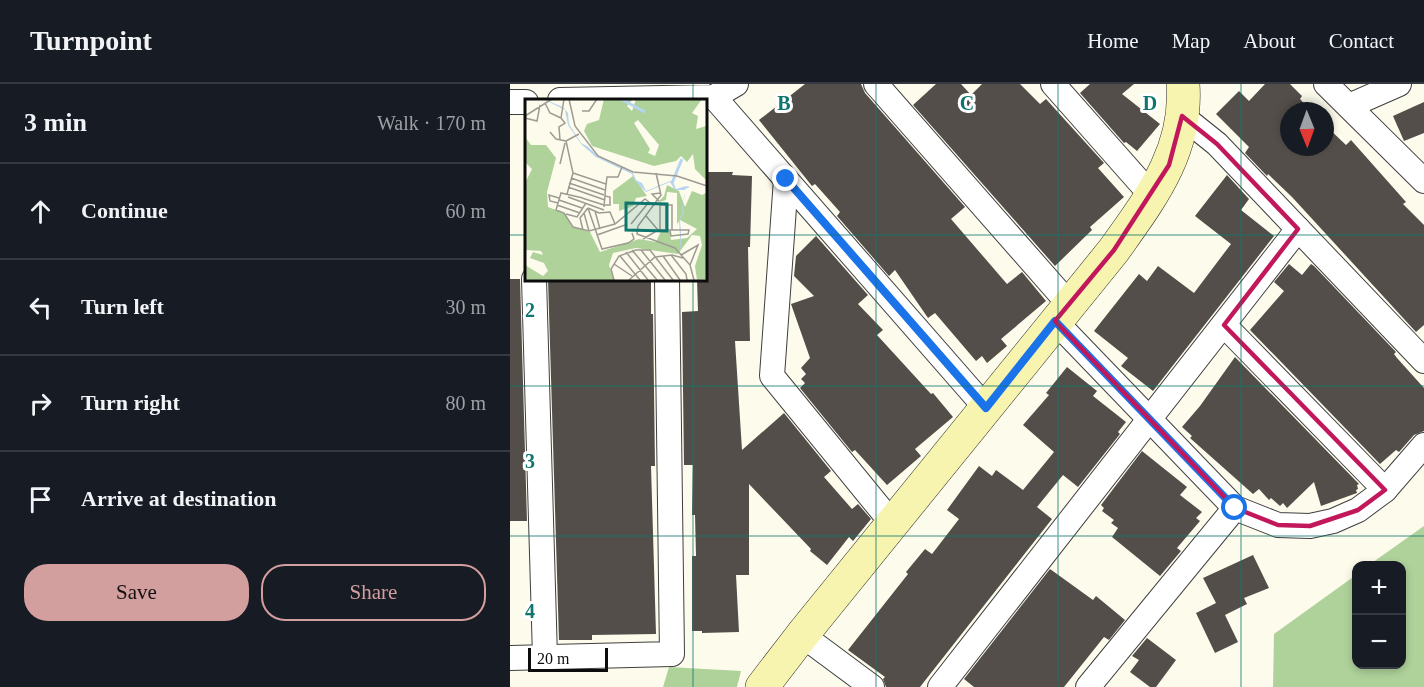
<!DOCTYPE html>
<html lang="en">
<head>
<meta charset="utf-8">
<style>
	:root { --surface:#171b24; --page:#20242c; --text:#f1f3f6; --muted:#9ea1a6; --line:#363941; --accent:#d29e9e }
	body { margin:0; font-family:Georgia,serif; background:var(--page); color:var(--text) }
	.controls { position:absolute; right:18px; bottom:18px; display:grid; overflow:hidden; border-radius:12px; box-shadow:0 3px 9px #0003 }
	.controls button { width:54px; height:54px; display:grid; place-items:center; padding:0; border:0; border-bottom:2px solid var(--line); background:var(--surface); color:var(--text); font:30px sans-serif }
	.compass { position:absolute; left:770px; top:18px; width:54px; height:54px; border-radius:50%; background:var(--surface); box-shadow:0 3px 9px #0003; rotate:179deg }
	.scale { position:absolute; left:18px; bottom:15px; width:80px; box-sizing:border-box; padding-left:6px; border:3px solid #0c0c0c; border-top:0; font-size:16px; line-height:21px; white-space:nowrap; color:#0c0c0c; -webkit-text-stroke:4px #fff; paint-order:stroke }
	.stop { position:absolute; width:18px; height:18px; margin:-14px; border:4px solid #1a73e8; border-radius:50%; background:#fff }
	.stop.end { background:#1a73e8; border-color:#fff; box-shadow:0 2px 6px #0008 }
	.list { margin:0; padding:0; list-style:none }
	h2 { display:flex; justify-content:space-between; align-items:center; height:78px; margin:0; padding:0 24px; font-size:26px }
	h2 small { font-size:20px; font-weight:400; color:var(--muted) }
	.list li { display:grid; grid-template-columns:39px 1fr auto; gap:18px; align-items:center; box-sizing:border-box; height:96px; padding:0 24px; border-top:2px solid var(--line) }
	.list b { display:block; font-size:22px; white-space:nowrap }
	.list em { font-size:20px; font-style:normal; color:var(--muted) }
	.actions { display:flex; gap:12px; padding:18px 24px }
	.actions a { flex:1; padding:14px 0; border:2px solid var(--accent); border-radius:24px; text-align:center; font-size:21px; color:var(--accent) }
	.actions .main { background:var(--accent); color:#111 }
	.icon { flex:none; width:33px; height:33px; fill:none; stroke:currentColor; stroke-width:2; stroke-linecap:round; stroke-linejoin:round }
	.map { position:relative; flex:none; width:914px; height:603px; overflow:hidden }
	header { display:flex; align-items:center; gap:36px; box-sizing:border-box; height:84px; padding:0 30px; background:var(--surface); border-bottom:2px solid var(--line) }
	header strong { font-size:28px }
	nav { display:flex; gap:33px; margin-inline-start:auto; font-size:21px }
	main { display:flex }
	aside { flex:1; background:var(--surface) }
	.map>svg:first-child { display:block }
</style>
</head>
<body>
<header>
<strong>Turnpoint</strong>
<nav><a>Home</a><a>Map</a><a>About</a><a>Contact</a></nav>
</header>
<main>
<aside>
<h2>3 min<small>Walk · 170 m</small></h2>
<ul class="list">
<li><svg class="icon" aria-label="ahead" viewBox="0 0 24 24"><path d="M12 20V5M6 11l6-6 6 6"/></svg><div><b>Continue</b></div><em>60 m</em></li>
<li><svg class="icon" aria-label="left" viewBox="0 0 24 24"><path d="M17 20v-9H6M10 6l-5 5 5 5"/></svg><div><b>Turn left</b></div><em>30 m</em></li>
<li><svg class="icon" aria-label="right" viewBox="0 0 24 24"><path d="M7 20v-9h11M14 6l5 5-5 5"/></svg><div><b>Turn right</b></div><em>80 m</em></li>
<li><svg class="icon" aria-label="arrive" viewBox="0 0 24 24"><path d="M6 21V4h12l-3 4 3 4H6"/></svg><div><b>Arrive at destination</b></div></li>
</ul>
<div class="actions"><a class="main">Save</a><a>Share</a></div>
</aside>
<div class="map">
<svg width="914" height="603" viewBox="0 0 914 603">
	<rect width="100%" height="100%" fill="#fdfbec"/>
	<!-- forest -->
	<g fill="#afd29b">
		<polygon points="914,442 914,603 763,603 764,550 846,491 846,580 892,580 892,482 859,481"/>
		<polygon points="159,583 231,587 227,603 153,603"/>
	</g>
	<!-- building -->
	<g fill="#534e49">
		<polygon points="295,0 351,0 355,9 455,123 441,135 497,200 512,188 536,217 491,255 497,262 477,279 472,272 466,277 425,229 418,234 385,186 379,192 327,132 330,128 305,100 302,102 249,36"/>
		<polygon points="426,0 451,0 461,11 472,0 510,0 530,20 536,15 594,79 588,84 614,113 580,143 582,146 545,182 403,21"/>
		<polygon points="580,0 624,0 612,10 650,40 627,67 616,58 614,59 570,9"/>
		<polygon points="755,0 780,0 792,12 790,15 801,27 779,27 779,63 815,63 815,41 836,61 841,56 896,118 893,120 914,141 914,241 906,248 782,113 758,90 757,92 735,69 739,63 706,30 729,7 739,17"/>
		<polygon points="914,18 914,49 894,57 883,32"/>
		<polygon points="195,88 223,88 222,91 242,92 240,163 238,163 240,257 225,257 232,366 274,329 321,387 314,393 342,425 348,420 361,435 343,457 339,453 317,481 300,467 301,465 239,400 239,491 226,491 229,548 192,549 192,547 182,547 182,472 186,472 185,431 182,431 183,381 174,381 172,228 188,227 187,195 195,195"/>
		<polygon points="717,91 739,115 731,126 764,152 643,307 611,282 618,274 584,247 629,190 637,197 648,182 684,209 721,160 685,132"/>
		<polygon points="306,152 358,211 348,220 373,246 367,251 421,310 423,309 443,333 405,365 411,372 377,401 345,366 342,368 290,304 295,299 291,295 296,290 291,284 300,274 281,220 304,212 284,192 286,172"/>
		<polygon points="779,180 792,191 801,180 804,182 886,268 884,270 887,274 914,304 914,347 904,351 889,368 886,366 870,380 740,246 774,207 764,198"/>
		<polygon points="0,195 10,195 17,437 0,437"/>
		<polygon points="38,195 141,195 141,230 143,230 145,382 141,382 146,550 82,551 82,556 49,556"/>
		<polygon points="725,273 849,400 847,401 848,405 846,406 847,409 811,422 804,398 777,424 773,419 770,422 761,414 759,416 749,405 743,410 680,354 682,352 672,343 690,322"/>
		<polygon points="557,283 587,307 583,312 616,338 608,348 610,350 568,403 553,391 527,423 542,435 410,603 376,603 373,595 375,593 338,566 398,490 396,488 415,465 422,470 449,435 437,426 469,382 482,392 486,386 513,406 544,368 513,341 539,311 536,309"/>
		<polygon points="632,367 677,403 670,411 692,428 686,434 690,437 667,464 671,467 650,492 602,453 608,444 601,439 604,436 592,427 594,424 591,421"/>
		<polygon points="743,471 759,504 734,514 737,520 715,531 728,558 705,569 686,529 706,519 693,494"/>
		<polygon points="540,485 583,516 586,512 615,536 599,556 594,553 554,603 464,603 454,595"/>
		<polygon points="637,554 666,576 646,603 640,603 620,588 629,576 622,572"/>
	</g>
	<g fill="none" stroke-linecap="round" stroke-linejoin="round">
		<!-- street casing -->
		<g stroke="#3f3f3f" stroke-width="26">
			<g id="street">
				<polyline points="366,0 559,220"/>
				<polyline points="543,0 642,112"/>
				<polyline points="816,0 914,97"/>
				<polyline points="204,13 476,324"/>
				<polyline points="50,16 204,13 226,0"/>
				<polyline points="0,18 16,18"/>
				<polyline points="839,22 889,0"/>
				<polyline points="672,32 707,60 914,277"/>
				<polyline points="276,95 262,292 382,439"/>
				<polyline points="24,195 35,573"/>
				<polyline points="545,237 725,424 768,441 800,442 823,437 848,426 875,406 914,361"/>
				<polyline points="714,241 875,406"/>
				<polyline points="292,551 362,603"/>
				<polyline points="0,574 162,570 157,195"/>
				<polyline points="430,603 788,145"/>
				<polyline points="578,603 725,424"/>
			</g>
		</g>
		<!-- secondary casing -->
		<g stroke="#2e2e2e" stroke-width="34">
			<path id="secondary" d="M252,603L292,551L604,166C640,115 678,67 673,0"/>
		</g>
		<!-- street -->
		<use href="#street" stroke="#fff" stroke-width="24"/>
		<!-- secondary -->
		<use href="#secondary" stroke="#f6f4ae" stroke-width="33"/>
	</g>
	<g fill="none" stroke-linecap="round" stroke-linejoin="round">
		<!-- route -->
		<polyline stroke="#1a73e8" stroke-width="8" points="276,95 476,324 545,237 725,424"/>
	</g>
	<!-- marked area -->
	<path fill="none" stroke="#c2185b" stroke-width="4.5" stroke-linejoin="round" d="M672,32L707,60L788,145L714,241L875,406L848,426L800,442L768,441L725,424L545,237L604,166L659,81Z"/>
	<!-- grid -->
	<path fill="none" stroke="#0f766e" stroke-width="1.5" stroke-opacity="0.55" d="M183,0V16M366,0V603M548,0V603M731,0V603M0,151H16M195,151H914M183,195V603M0,302H914M0,452H914"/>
	<!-- overview -->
	<g transform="translate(15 15)">
		<rect width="182" height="182" fill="#fdfbec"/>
		<path d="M79,0H108L102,7L107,12L111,0H177L167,14L173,17L171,30L181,27V81L170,70L168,55L162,63L156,57L151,62L129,67L67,47L59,32L62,25L74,21ZM113,21L134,46L130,57L123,54L125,50L109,24ZM0,38L6,46H21L31,59L22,93L23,108L39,114L47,128L65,133L75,153L114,140L131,143L136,132H145L146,141L162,139L172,130L155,121L152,125V94L142,93L141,101L132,104L139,97L142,86L154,92L160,108L167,92L177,96L181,94V180L172,181L170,167L177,146L175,137L167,136L153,155L111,149L88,154L84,166L89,181H0V166L18,177L23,172L19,164L5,159L8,153L18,156L16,152L0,151V84L7,70L0,63ZM108,77L122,97L111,99L108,107L94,112V105H88V92Z" fill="#afd29b" fill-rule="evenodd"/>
		<path d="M18,0L38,8L43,14L44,25L56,44L62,47L74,58L96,68L108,74L111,81L117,84L121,92L145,82L148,83L151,90L161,87L165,88L160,90V96L157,105L159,113L155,121L156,134V154L154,121L158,113L157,108V104L160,95V91H150L145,83L121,93L110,82L107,75L71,58L56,45L43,26L40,11Z" fill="#b6d5ef"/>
		<path fill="none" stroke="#b6d5ef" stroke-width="3" d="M96,0L120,13M147,84L157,60"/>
		<path fill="none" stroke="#9d9b92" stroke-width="1.5" d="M44,0L50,27L73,57L108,73L152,77L182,87M20,4L25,14L36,19M57,12H64L72,0M0,17L27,0M0,19L12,22L15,6M25,33L31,40L41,42M35,41L34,28L40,24L36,19L39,0M35,65L40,44M48,74L81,85L79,108M131,74L136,96L113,127L112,135L150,149L165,166L169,181M46,79L80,91M44,84L79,96M81,86L82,78H93L97,68M43,88L80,101M42,95L48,74L41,42L54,35M43,98L79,111M57,99L79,106M58,99L36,94L31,111L39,114L48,128L64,132L90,125L120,100L129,107M34,101L57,109M134,102L127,95L136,94M33,104L25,102L24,96L34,99M32,106L55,114M80,106H85V98L80,97M141,106V131M63,109L77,150L103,144L109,140L107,134M63,109L74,114L85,113L90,125M70,112L75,130M59,114L64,132M41,115L52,118L61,104M121,117L133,131M106,125L124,103M58,131L55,119L63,109M145,131L146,137L163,135L164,131H147M72,136L100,126M118,140L133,131H147V106H135V131M107,151L132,181M116,151L140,181M101,153L123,181M146,156L161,175L162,181M156,156L173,146L165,166M95,157L115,181M138,157L155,181M89,165L107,177M89,181L86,170L94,157L111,151H125L148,181M104,181L130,158L147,156L158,159"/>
		<path fill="#0f766e" fill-opacity="0.15" stroke="#0f766e" stroke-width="3" d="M101,104L142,105V132L101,131Z"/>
		<rect width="182" height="182" fill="none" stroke="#0c0c0c" stroke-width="3"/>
	</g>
	<g font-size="20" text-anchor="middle" font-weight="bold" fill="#0f766e" stroke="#fff" stroke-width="6" stroke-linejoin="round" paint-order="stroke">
		<text x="274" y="26">B</text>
		<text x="457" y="26">C</text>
		<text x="640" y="26">D</text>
		<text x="20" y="233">2</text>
		<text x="20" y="384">3</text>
		<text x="20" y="534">4</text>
	</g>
</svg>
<div class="controls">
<button>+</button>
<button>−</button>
</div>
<svg class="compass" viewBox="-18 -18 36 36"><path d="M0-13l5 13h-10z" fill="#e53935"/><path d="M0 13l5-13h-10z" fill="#9ea1a6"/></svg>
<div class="scale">20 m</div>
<div class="stop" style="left:725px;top:424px"></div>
<div class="stop end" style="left:276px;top:95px"></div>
</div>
</main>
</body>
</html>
